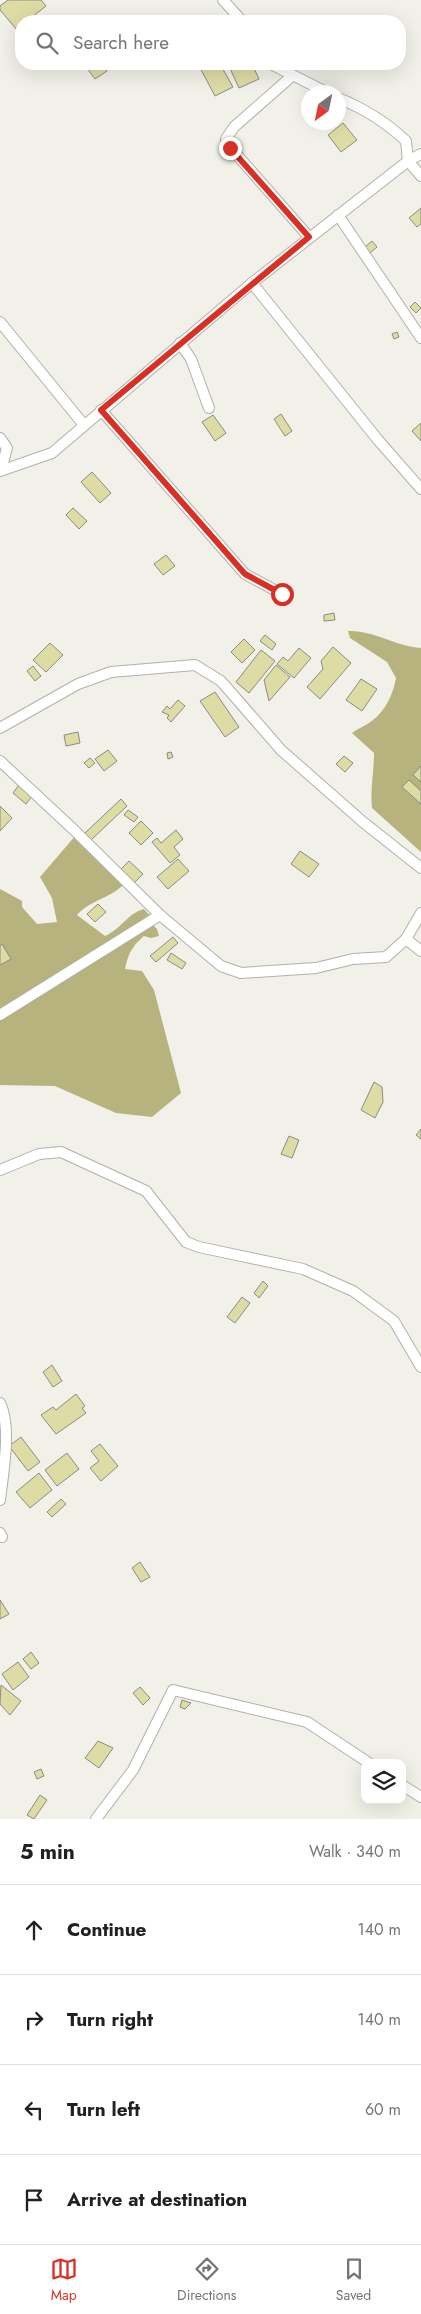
<!DOCTYPE html>
<html lang="en">
<head>
<meta charset="utf-8">
<style>
	:root { --surface:#fff; --page:#f2f2f2; --text:#202124; --muted:#757577; --line:#e0e0e0; --accent:#d93025 }
	body { margin:0; font-family:Jost,sans-serif; background:var(--page); color:var(--text) }
	.controls { position:absolute; right:15px; bottom:15px; display:grid; overflow:hidden; border-radius:10px; box-shadow:0 5px 20px #0002 }
	.controls button { width:45px; height:45px; display:grid; place-items:center; padding:0; border:0; border-bottom:1px solid var(--line); background:var(--surface); color:var(--text); font:25px sans-serif }
	.compass { position:absolute; left:301px; top:85px; width:45px; height:45px; border-radius:50%; background:var(--surface); box-shadow:0 5px 20px #0002; rotate:213deg }
	.stop { position:absolute; width:15px; height:15px; margin:-11px; border:4px solid #d93025; border-radius:50%; background:#fff }
	.stop.end { background:#d93025; border-color:#fff; box-shadow:0 1px 5px #0008 }
	.list { margin:0; padding:0; list-style:none }
	h2 { display:flex; justify-content:space-between; align-items:center; height:65px; margin:0; padding:0 20px; font-size:21px }
	h2 small { font-size:16px; font-weight:400; color:var(--muted) }
	.list li { display:grid; grid-template-columns:32px 1fr auto; gap:15px; align-items:center; box-sizing:border-box; height:90px; padding:0 20px; border-top:1px solid var(--line) }
	.list b { display:block; font-size:19px; white-space:nowrap }
	.list em { font-size:16px; font-style:normal; color:var(--muted) }
	.icon { flex:none; width:28px; height:28px; fill:none; stroke:currentColor; stroke-width:2; stroke-linecap:round; stroke-linejoin:round }
	.map { position:relative; flex:none; width:421px; height:1819px; overflow:hidden }
	.search { position:absolute; background:var(--surface); box-shadow:0 5px 20px #0002; left:15px; right:15px; top:15px; height:55px; display:flex; align-items:center; gap:12px; box-sizing:border-box; padding:0 18px; border-radius:20px; color:var(--muted); font-size:19px }
	.sheet { height:425px; background:var(--surface) }
	nav { display:flex; justify-content:space-around; align-items:center; box-sizing:border-box; height:70px; border-top:1px solid var(--line); background:var(--surface); font-size:14px; color:var(--muted) }
	nav a { display:grid; justify-items:center; gap:2px }
	nav .on { color:var(--accent) }
	.map>svg:first-child { display:block }
</style>
</head>
<body>
<div class="map">
<svg width="421" height="1819" viewBox="0 0 421 1819">
	<rect width="100%" height="100%" fill="#f1f1e9"/>
	<!-- forest -->
	<g fill="#b6b37e">
		<path d="M348,631C374,630 394,646 421,648V852L372,808C370,790 374,772 374,753L352,733C359,728 367,725 373,720C386,710 393,694 396,678L387,662L350,638Z"/>
		<path d="M76,835L125,883C112,898 90,900 77,915L105,936C120,930 128,913 144,909L154,920L153,925L157,929L159,936L151,938L144,936C132,946 128,954 125,969L142,971L154,990L181,1093L152,1117L116,1113L55,1086L0,1085V889L22,901V907L37,924L57,922L52,898L40,877Z"/>
	</g>
	<!-- building -->
	<g fill="#dedca5" stroke="#8b8b84">
		<polygon points="8,0 41,0 46,6 27,21 21,21 21,26 17,30 0,10 0,6"/>
		<polygon points="84,64 102,64 107,71 95,79"/>
		<polygon points="198,64 220,64 233,87 215,96"/>
		<polygon points="228,64 252,64 259,79 239,88"/>
		<polygon points="343,123 357,140 341,152 328,135"/>
		<polygon points="421,208 421,224 417,227 409,218"/>
		<polygon points="372,241 377,247 370,253 365,247"/>
		<polygon points="415,302 421,308 416,313 410,307"/>
		<polygon points="397,332 399,337 394,339 392,334"/>
		<polygon points="281,414 292,431 285,436 274,419"/>
		<polygon points="213,415 226,433 215,441 202,422"/>
		<polygon points="421,423 421,441 412,431"/>
		<polygon points="92,472 111,493 100,503 81,482"/>
		<polygon points="73,508 87,521 79,529 66,515"/>
		<polygon points="166,555 175,566 163,575 154,564"/>
		<polygon points="334,613 335,620 324,621 324,615"/>
		<polygon points="265,635 276,644 272,650 260,641"/>
		<polygon points="244,639 255,650 242,663 231,652"/>
		<polygon points="50,643 63,655 46,672 33,660"/>
		<polygon points="333,647 351,663 320,699 307,687 323,669 321,661"/>
		<polygon points="299,648 311,658 294,678 277,664 283,657 288,661"/>
		<polygon points="261,650 275,661 249,693 236,682"/>
		<polygon points="276,665 290,677 269,701 264,680"/>
		<polygon points="33,666 41,676 35,681 27,671"/>
		<polygon points="361,679 377,689 362,711 346,700"/>
		<polygon points="215,692 239,727 225,737 200,701"/>
		<polygon points="178,700 185,706 171,722 167,718 169,715 162,712 167,706 170,709"/>
		<polygon points="78,732 80,743 66,746 64,735"/>
		<polygon points="108,750 117,761 104,771 95,759"/>
		<polygon points="171,752 173,757 168,759 167,753"/>
		<polygon points="344,756 353,763 345,772 336,764"/>
		<polygon points="90,758 95,763 89,768 84,763"/>
		<polygon points="421,766 421,782 413,775"/>
		<polygon points="409,780 421,791 421,804 402,787"/>
		<polygon points="19,785 32,796 26,804 13,793"/>
		<polygon points="121,799 127,806 91,840 85,833"/>
		<polygon points="0,806 12,818 0,831"/>
		<polygon points="128,810 138,817 134,822 124,815"/>
		<polygon points="141,821 153,833 141,845 129,833"/>
		<polygon points="176,830 183,839 174,847 180,855 170,863 152,842 157,838 161,843"/>
		<polygon points="300,851 319,864 309,877 291,864"/>
		<polygon points="178,859 189,871 168,889 157,877"/>
		<polygon points="129,861 143,874 133,884 119,871"/>
		<polygon points="98,904 106,912 95,922 87,914"/>
		<polygon points="173,937 178,943 156,962 150,956"/>
		<polygon points="2,944 11,959 0,965 0,946"/>
		<polygon points="171,953 186,963 182,969 167,960"/>
		<polygon points="374,1082 382,1087 383,1102 375,1118 361,1110"/>
		<polygon points="421,1129 421,1139 416,1135"/>
		<polygon points="289,1136 299,1140 292,1158 281,1154"/>
		<polygon points="263,1281 268,1286 259,1298 254,1293"/>
		<polygon points="242,1297 250,1303 235,1323 227,1317"/>
		<polygon points="52,1365 62,1381 53,1387 43,1372"/>
		<polygon points="76,1394 85,1406 82,1408 86,1413 56,1434 41,1415 53,1407 56,1410"/>
		<polygon points="21,1437 40,1462 28,1471 9,1446"/>
		<polygon points="100,1444 118,1466 101,1481 90,1468 99,1461 91,1451"/>
		<polygon points="67,1453 79,1469 57,1486 45,1470"/>
		<polygon points="39,1473 52,1490 30,1508 16,1492"/>
		<polygon points="61,1499 66,1504 52,1517 47,1512"/>
		<polygon points="140,1562 150,1577 141,1582 132,1568"/>
		<polygon points="0,1600 9,1614 0,1619"/>
		<polygon points="31,1652 39,1663 31,1669 23,1659"/>
		<polygon points="18,1662 29,1677 13,1690 2,1674"/>
		<polygon points="1,1685 21,1701 10,1715 0,1704"/>
		<polygon points="140,1687 150,1698 143,1705 133,1693"/>
		<polygon points="182,1700 191,1703 185,1709 180,1707"/>
		<polygon points="98,1741 113,1748 99,1768 85,1758"/>
		<polygon points="41,1769 44,1776 37,1779 34,1772"/>
		<polygon points="40,1795 47,1800 34,1819 27,1815"/>
	</g>
	<g fill="none" stroke-linecap="round" stroke-linejoin="round">
		<!-- street casing -->
		<g stroke="#b1b1a9" stroke-width="12">
			<g id="street">
				<polyline points="223,0 242,21"/>
				<polyline points="271,64 326,92"/>
				<polyline points="292,76 234,127 226,139 230,147 309,237"/>
				<path d="M338,98C363,108 387,123 406,141L408,161L421,176"/>
				<polyline points="338,215 421,338"/>
				<polyline points="252,283 378,440 421,489"/>
				<polyline points="0,322 84,425"/>
				<polyline points="180,343 191,359 209,408"/>
				<polyline points="101,410 245,574 282,594"/>
				<polyline points="0,438 7,448 1,470"/>
				<polyline points="0,471 52,453 252,283 408,161 421,154"/>
				<polyline points="0,728 78,684 111,672 195,665 221,681 281,750 363,822 421,868"/>
				<polyline points="0,761 73,829 160,915 221,966 241,973 316,968 353,959 386,957 406,939 421,913"/>
				<polyline points="406,939 421,951"/>
				<polyline points="0,1015 160,915"/>
				<polyline points="0,1170 39,1154 61,1152 146,1191 186,1242 199,1247 303,1269 353,1291 394,1321 421,1367"/>
				<path d="M0,1403C12,1427 3,1473 0,1500"/>
				<polyline points="0,1533 2,1537"/>
				<polyline points="402,1785 421,1797"/>
				<polyline points="96,1819 133,1770 173,1690 307,1722 369,1763"/>
			</g>
		</g>
		<!-- street -->
		<use href="#street" stroke="#fff" stroke-width="10"/>
	</g>
	<g fill="none" stroke-linecap="round" stroke-linejoin="round">
		<!-- route -->
		<polyline stroke="#d93025" stroke-width="6" points="230,148 309,237 101,410 245,574 282,594"/>
	</g>
</svg>
<div class="controls">
<button><svg class="icon" aria-label="layers" viewBox="0 0 24 24"><path d="M12 4l9 5-9 5-9-5zM3 14l9 5 9-5"/></svg></button>
</div>
<svg class="compass" viewBox="-18 -18 36 36"><path d="M0-13l5 13h-10z" fill="#e53935"/><path d="M0 13l5-13h-10z" fill="#757577"/></svg>
<div class="stop" style="left:282px;top:594px"></div>
<div class="stop end" style="left:230px;top:148px"></div>
<div class="search"><svg class="icon" aria-label="search" viewBox="0 0 24 24"><circle cx="10" cy="10" r="6"/><path d="M15 15l6 6"/></svg>Search here</div>
</div>
<section class="sheet">
<h2>5 min<small>Walk · 340 m</small></h2>
<ul class="list">
<li><svg class="icon" aria-label="ahead" viewBox="0 0 24 24"><path d="M12 20V5M6 11l6-6 6 6"/></svg><div><b>Continue</b></div><em>140 m</em></li>
<li><svg class="icon" aria-label="right" viewBox="0 0 24 24"><path d="M7 20v-9h11M14 6l5 5-5 5"/></svg><div><b>Turn right</b></div><em>140 m</em></li>
<li><svg class="icon" aria-label="left" viewBox="0 0 24 24"><path d="M17 20v-9H6M10 6l-5 5 5 5"/></svg><div><b>Turn left</b></div><em>60 m</em></li>
<li><svg class="icon" aria-label="arrive" viewBox="0 0 24 24"><path d="M6 21V4h12l-3 4 3 4H6"/></svg><div><b>Arrive at destination</b></div></li>
</ul>
</section>
<nav>
<a class="on"><svg class="icon" aria-label="map" viewBox="0 0 24 24"><path d="M3 6l6-2 6 2 6-2v14l-6 2-6-2-6 2zM9 4v14M15 6v14"/></svg>Map</a>
<a><svg class="icon" aria-label="directions" viewBox="0 0 24 24"><path d="M12 3l9 9-9 9-9-9zM9 14v-3h6M13 9l2 2-2 2"/></svg>Directions</a>
<a><svg class="icon" aria-label="saved" viewBox="0 0 24 24"><path d="M7 4h10v16l-5-4-5 4z"/></svg>Saved</a>
</nav>
</body>
</html>
